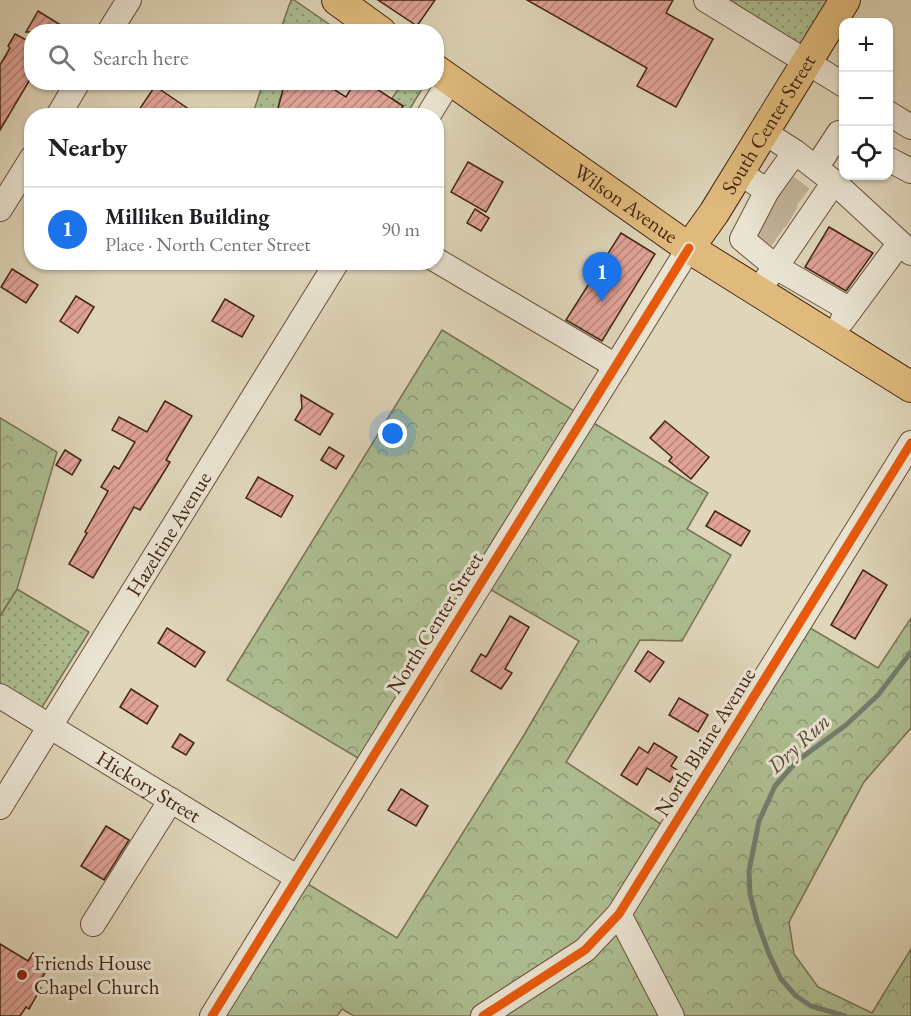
<!DOCTYPE html>
<html lang="en">
<head>
<meta charset="utf-8">
<style>
	:root { --surface:#fff; --page:#f6f6f6; --text:#202124; --muted:#757577; --line:#e0e0e0; --accent:#1a73e8 }
	body { margin:0; font-family:"EB Garamond",serif; background:var(--page); color:var(--text) }
	.controls { position:absolute; right:18px; top:18px; display:grid; overflow:hidden; border-radius:12px; box-shadow:0 2px 4px #0004 }
	.controls button { width:54px; height:54px; display:grid; place-items:center; padding:0; border:0; border-bottom:2px solid var(--line); background:var(--surface); color:var(--text); font:30px sans-serif }
	.you { position:absolute; left:393px; top:434px; width:21px; height:21px; margin:-15px; border:4px solid #fff; border-radius:50%; background:#1a73e8; box-shadow:0 0 0 9px #1a73e833 }
	.badge { display:grid; place-items:center; width:39px; height:39px; border-radius:50%; background:var(--accent); color:#fff; font-size:20px; font-weight:700 }
	.pin { position:absolute; translate:-50% -50px; filter:drop-shadow(0 2px 3px #0008) }
	.pin::after { content:''; position:absolute; top:32px; width:21px; height:18px; background:inherit; clip-path:polygon(0 0,100% 0,50% 100%) }
	.list { margin:0; padding:0; list-style:none }
	h2 { display:flex; justify-content:space-between; align-items:center; height:78px; margin:0; padding:0 24px; font-size:26px }
	h2 small { font-size:20px; font-weight:400; color:var(--muted) }
	.list li { display:grid; grid-template-columns:39px 1fr auto; gap:18px; align-items:center; box-sizing:border-box; height:84px; padding:0 24px; border-top:2px solid var(--line) }
	.list b { display:block; font-size:22px; white-space:nowrap }
	.list p { margin:0; font-size:20px; white-space:nowrap; color:var(--muted) }
	.list em { font-size:20px; font-style:normal; color:var(--muted) }
	.icon { flex:none; width:33px; height:33px; fill:none; stroke:currentColor; stroke-width:2; stroke-linecap:round; stroke-linejoin:round }
	.map { position:relative; flex:none; width:911px; height:1016px; overflow:hidden }
	.search { position:absolute; background:var(--surface); box-shadow:0 2px 4px #0004; left:24px; top:24px; width:420px; height:66px; display:flex; align-items:center; gap:15px; box-sizing:border-box; padding:0 21px; border-radius:24px; color:var(--muted); font-size:22px }
	.panel { position:absolute; background:var(--surface); box-shadow:0 2px 4px #0004; left:24px; top:108px; width:420px; height:162px; border-radius:24px }
	.map>svg:first-child { display:block }
</style>
</head>
<body>
<div class="map">
<svg width="911" height="1016" viewBox="0 0 911 1016">
	<defs>
		<pattern id="grass-dots" width="8" height="8" patternUnits="userSpaceOnUse" patternTransform="scale(1.5)"><rect width="8" height="8" fill="#adbe92"/><path d="M2 2h.1M6 6h.1" fill="none" stroke="#8e9a76" stroke-width="1.8" stroke-linecap="round"/></pattern>
		<pattern id="forest-crowns" width="20" height="18" patternUnits="userSpaceOnUse" patternTransform="scale(1.5)"><rect width="20" height="18" fill="#adbe92"/><path d="M2 6a3 3 0 1 1 6 0M12 15a3 3 0 1 1 6 0" fill="none" stroke="#8e9a76"/></pattern>
		<pattern id="building-hatch" width="6" height="6" patternUnits="userSpaceOnUse" patternTransform="scale(1.5)"><rect width="6" height="6" fill="#e0a297"/><path d="M-1 1l2-2M0 6l6-6M5 7l2-2" fill="none" stroke="#b7847a"/></pattern>
	</defs>
	<rect width="100%" height="100%" fill="#dfd5b9"/>
	<filter id="stains"><feTurbulence type="fractalNoise" baseFrequency=".00333" numOctaves="4"/><feColorMatrix values="0 0 0 0 .2 0 0 0 0 .09 0 0 0 0 .02 0 0 0 .5 -.17"/></filter>
	<radialGradient id="worn" r=".72"><stop offset=".6" stop-color="#630" stop-opacity="0"/><stop offset="1" stop-color="#630" stop-opacity=".3"/></radialGradient>
	<!-- grass -->
	<g fill="url(#grass-dots)" stroke="#787252" stroke-width="1.5">
		<polygon points="291,0 294,0 339,31 280,31"/>
		<polygon points="706,0 845,0 806,62"/>
		<polygon points="263,83 285,83 278,107 282,115 252,116"/>
		<polygon points="403,83 413,83 422,89 406,115 397,115 403,106 392,98"/>
		<polygon points="17,589 89,632 39,712 0,688 0,616"/>
	</g>
	<!-- forest -->
	<g fill="url(#forest-crowns)" stroke="#787252" stroke-width="1.5">
		<polygon points="442,330 708,493 687,529 731,555 682,641 640,640 566,762 670,830 800,622 878,668 911,618 911,728 864,782 789,922 794,954 818,987 872,1013 911,949 911,1016 354,1016 342,1009 337,1016 212,1016 298,878 397,938 524,735 579,641 481,584 368,764 227,680"/>
		<polygon points="0,418 57,452 17,589 0,616"/>
	</g>
	<g fill="none" stroke-linecap="round" stroke-linejoin="round">
		<!-- stream -->
		<polyline stroke="#737e71" stroke-width="5" points="845,1016 811,1006 796,996 781,979 769,954 757,921 750,894 749,871 759,821 775,786 797,761 846,725 878,695 911,652"/>
	</g>
	<!-- building -->
	<g fill="url(#building-hatch)" stroke="#432512" stroke-width="1.5">
		<polygon points="378,0 435,0 417,26"/>
		<polygon points="527,0 673,0 666,13 713,39 676,107 637,86 647,68"/>
		<polygon points="38,11 72,32 26,32"/>
		<polygon points="15,34 32,43 32,76 0,130 0,65 10,48 8,46"/>
		<polygon points="285,82 322,82 346,97 355,82 366,82 403,106 397,116 276,116"/>
		<polygon points="155,86 199,116 135,116"/>
		<polygon points="468,162 503,182 486,212 451,192"/>
		<polygon points="475,209 489,218 481,231 467,223"/>
		<polygon points="829,227 873,253 846,291 805,267"/>
		<polygon points="621,233 655,254 602,341 566,320"/>
		<polygon points="12,269 38,285 26,303 1,287"/>
		<polygon points="76,296 94,307 78,333 60,321"/>
		<polygon points="225,299 254,316 242,337 212,321"/>
		<polygon points="301,395 333,414 320,435 295,420 302,408"/>
		<polygon points="165,401 192,416 166,460 170,462 159,480 140,510 134,507 93,578 69,564 87,533 85,532 108,491 101,487 114,466 119,469 135,442 112,430 119,417 147,432"/>
		<polygon points="665,421 709,457 691,479 669,461 672,457 650,438"/>
		<polygon points="329,447 344,456 336,469 321,460"/>
		<polygon points="65,450 81,460 72,475 56,465"/>
		<polygon points="258,477 293,496 281,517 246,498"/>
		<polygon points="715,511 750,531 741,546 706,526"/>
		<polygon points="863,570 887,585 855,639 831,625"/>
		<polygon points="510,616 529,627 505,669 512,673 501,689 471,671 481,654 486,657"/>
		<polygon points="167,628 205,652 195,667 158,643"/>
		<polygon points="648,651 664,662 650,682 635,671"/>
		<polygon points="131,689 158,706 147,724 120,707"/>
		<polygon points="679,698 708,715 698,732 669,715"/>
		<polygon points="180,734 194,743 186,755 172,747"/>
		<polygon points="654,743 677,757 671,766 677,770 670,782 647,768 637,785 621,775 639,747 648,753"/>
		<polygon points="401,789 428,806 416,826 388,810"/>
		<polygon points="106,826 129,840 104,880 81,866"/>
		<polygon points="0,944 28,961 33,953 51,963 37,986 41,988 29,1009 26,1007 20,1016 0,1016"/>
	</g>
	<g fill="none" stroke-linecap="round" stroke-linejoin="round">
		<!-- minor-tunnel -->
		<g stroke="#c0b298" stroke-width="24" stroke-dasharray="24 12" stroke-linecap="butt">
			<polyline points="783,184 805,200"/>
			<polyline points="771,205 793,218"/>
			<polyline points="758,223 780,238"/>
		</g>
		<!-- minor casing -->
		<g stroke="#6a513c" stroke-width="26">
			<g id="minor">
				<polyline points="706,0 844,85"/>
				<polyline points="109,32 129,0"/>
				<polyline points="888,113 911,127"/>
				<polyline points="58,116 78,82"/>
				<polyline points="428,116 450,80"/>
				<polyline points="764,132 795,152 834,182 776,267 850,310"/>
				<polyline points="888,159 911,171"/>
				<polyline points="816,168 839,133 844,135"/>
				<polyline points="739,172 767,191 795,152"/>
				<polyline points="834,182 911,253"/>
				<polyline points="0,209 32,158"/>
				<polyline points="436,260 616,366"/>
				<polyline points="767,278 776,267 742,239 767,191"/>
				<polyline points="842,321 899,244"/>
				<path id="s1" d="M0,696L298,878"/>
				<path id="s2" d="M0,807L337,262"/>
				<polyline points="619,914 672,1016"/>
				<polyline points="93,924 171,800"/>
				<polyline points="212,1016 689,248"/>
				<polyline points="483,1016 585,950 619,914 911,443"/>
			</g>
		</g>
		<!-- major casing -->
		<g stroke="#432512" stroke-width="32">
			<g id="major">
				<polyline points="337,0 381,32"/>
				<path id="s3" d="M436,70L689,248L911,387"/>
				<path id="s4" d="M689,248L714,213L845,0"/>
			</g>
		</g>
		<!-- minor -->
		<use href="#minor" stroke="#eae4d2" stroke-width="24"/>
		<!-- major -->
		<use href="#major" stroke="#e0ba7c" stroke-width="30"/>
		<!-- cycleway casing -->
		<g stroke="#eae4d2" stroke-width="13">
			<g id="cycleway">
				<polyline points="212,1016 689,248"/>
				<polyline points="483,1016 585,950 619,914 911,443"/>
			</g>
		</g>
		<!-- cycleway -->
		<use href="#cycleway" stroke="#e8590c" stroke-width="9"/>
	</g>
	<!-- markers -->
	<circle fill="#8f2418" stroke="#eae4d2" stroke-width="2" cx="22" cy="975" r="6"/>
	<g text-anchor="middle" stroke-width="6" stroke-linejoin="round" paint-order="stroke">
		<!-- street labels -->
		<g font-size="21" fill="#432512" stroke="#eae4d2">
			<text dy="7" stroke="none"><textPath href="#s4" startOffset="147">South Center Street</textPath></text>
			<text dy="7" stroke="none"><textPath href="#s3" startOffset="232">Wilson Avenue</textPath></text>
			<text dy="7" stroke="none"><textPath href="#s2" startOffset="321">Hazeltine Avenue</textPath></text>
			<text transform="translate(435 623) rotate(-58)" y="7">North Center Street</text>
			<text transform="translate(705 742) rotate(-58)" y="7">North Blaine Avenue</text>
			<text dy="7" stroke="none"><textPath href="#s1" startOffset="174">Hickory Street</textPath></text>
		</g>
		<!-- poi labels -->
		<g font-size="21" fill="#432512" stroke="#eae4d2" text-anchor="start">
			<text x="34" y="970">Friends House<tspan x="34" dy="24">Chapel Church</tspan></text>
		</g>
		<!-- water labels -->
		<g font-size="22" font-style="italic" fill="#574a3a" stroke="#eae4d2">
			<text transform="translate(798 743) rotate(-43)" y="8">Dry Run</text>
		</g>
	</g>
	<rect width="100%" height="100%" filter="url(#stains)"/>
	<rect width="100%" height="100%" fill="url(#worn)"/>
</svg>
<div class="controls">
<button>+</button>
<button>−</button>
<button><svg class="icon" aria-label="locate" viewBox="0 0 24 24"><circle cx="12" cy="12" r="6"/><path d="M12 2v4M12 18v4M2 12h4M18 12h4"/></svg></button>
</div>
<div class="you"></div>
<div class="pin badge" style="left:602px;top:302px">1</div>
<div class="search"><svg class="icon" aria-label="search" viewBox="0 0 24 24"><circle cx="10" cy="10" r="6"/><path d="M15 15l6 6"/></svg>Search here</div>
<section class="panel">
<h2>Nearby<small></small></h2>
<ul class="list">
<li><span class="badge">1</span><div><b>Milliken Building</b><p>Place · North Center Street</p></div><em>90 m</em></li>
</ul>
</section>
</div>
</body>
</html>
